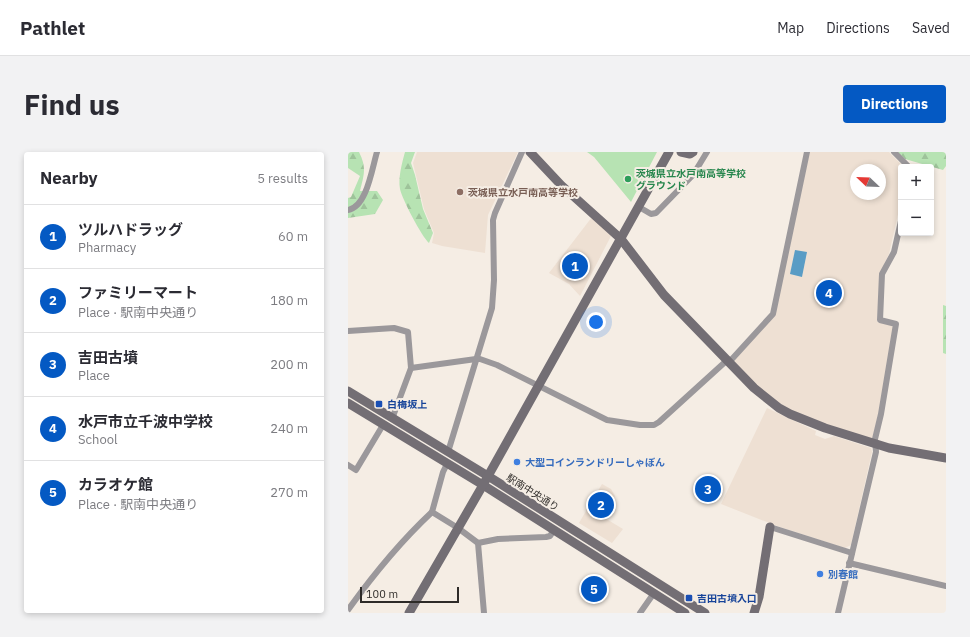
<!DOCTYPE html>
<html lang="en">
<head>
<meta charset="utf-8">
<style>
	:root { --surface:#fff; --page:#f2f2f3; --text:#2b2b33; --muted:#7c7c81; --line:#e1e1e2; --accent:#0459c3 }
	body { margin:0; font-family:"IBM Plex Sans","Noto Sans JP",sans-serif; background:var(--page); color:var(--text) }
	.controls { position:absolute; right:12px; top:12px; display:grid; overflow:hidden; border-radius:4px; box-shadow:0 2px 6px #0003 }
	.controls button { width:36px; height:36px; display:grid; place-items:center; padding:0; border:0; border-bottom:1px solid var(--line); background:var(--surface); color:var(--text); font:20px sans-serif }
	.compass { position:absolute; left:502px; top:12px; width:36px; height:36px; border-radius:50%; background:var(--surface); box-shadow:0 2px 6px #0003; rotate:293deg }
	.scale { position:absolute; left:12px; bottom:10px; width:99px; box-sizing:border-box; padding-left:4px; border:2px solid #2e2b28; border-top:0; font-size:11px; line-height:14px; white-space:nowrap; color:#2e2b28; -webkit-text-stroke:3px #f5ede4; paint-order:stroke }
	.you { position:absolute; left:248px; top:170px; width:14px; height:14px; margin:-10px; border:3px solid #fff; border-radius:50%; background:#1a73e8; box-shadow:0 0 0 6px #1a73e833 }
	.badge { display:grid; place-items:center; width:26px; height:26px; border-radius:50%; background:var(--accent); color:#fff; font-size:13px; font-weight:700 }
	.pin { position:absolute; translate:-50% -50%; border:2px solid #fff; box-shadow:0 1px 4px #0006 }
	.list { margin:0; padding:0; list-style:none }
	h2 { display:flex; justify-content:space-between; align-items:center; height:52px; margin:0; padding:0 16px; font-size:17px }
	h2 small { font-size:13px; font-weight:400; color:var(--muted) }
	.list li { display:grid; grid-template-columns:26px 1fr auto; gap:12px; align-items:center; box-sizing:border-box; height:64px; padding:0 16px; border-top:1px solid var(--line) }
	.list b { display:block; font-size:15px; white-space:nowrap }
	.list p { margin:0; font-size:13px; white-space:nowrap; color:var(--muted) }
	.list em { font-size:13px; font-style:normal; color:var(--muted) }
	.map { position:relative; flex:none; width:598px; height:461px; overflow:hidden; border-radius:4px }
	header { display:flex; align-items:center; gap:24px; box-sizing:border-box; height:56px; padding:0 20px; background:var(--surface); border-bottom:1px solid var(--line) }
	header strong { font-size:19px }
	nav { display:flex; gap:22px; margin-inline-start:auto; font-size:14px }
	.intro { display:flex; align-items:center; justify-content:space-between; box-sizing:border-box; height:96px; padding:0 24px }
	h1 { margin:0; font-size:28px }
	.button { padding:10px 18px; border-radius:4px; background:var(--accent); color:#fff; font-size:14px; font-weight:700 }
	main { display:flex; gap:24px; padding:0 24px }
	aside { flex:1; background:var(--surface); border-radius:4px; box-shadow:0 2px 6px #0003 }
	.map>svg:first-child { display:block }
</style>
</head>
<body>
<header>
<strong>Pathlet</strong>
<nav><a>Map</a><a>Directions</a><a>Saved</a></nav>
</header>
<div class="intro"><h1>Find us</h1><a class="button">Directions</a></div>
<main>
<aside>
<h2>Nearby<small>5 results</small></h2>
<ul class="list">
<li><span class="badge">1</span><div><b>ツルハドラッグ</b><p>Pharmacy</p></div><em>60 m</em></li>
<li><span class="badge">2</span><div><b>ファミリーマート</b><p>Place · 駅南中央通り</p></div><em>180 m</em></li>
<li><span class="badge">3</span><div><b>吉田古墳</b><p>Place</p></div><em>200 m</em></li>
<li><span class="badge">4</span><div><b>水戸市立千波中学校</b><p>School</p></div><em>240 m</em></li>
<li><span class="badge">5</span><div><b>カラオケ館</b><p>Place · 駅南中央通り</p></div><em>270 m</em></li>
</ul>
</aside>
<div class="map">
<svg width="598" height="461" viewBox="0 0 598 461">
	<defs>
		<pattern id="forest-firs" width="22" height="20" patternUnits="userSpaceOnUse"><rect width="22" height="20" fill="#b7e3b3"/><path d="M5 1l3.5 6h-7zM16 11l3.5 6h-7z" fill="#9ec39a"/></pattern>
	</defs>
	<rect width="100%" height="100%" fill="#f5ede4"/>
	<!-- built -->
	<g fill="#eee0d3" fill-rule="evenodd">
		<polygon points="69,0 170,0 140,63 137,101 94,94 84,91 86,81 76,57 65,11"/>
		<path d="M461,0H541L556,15H553V49L541,102L532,121L529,170L543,173L545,175L531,259L524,287H521L447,261L417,242L386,209L427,162ZM508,18H532V42H508Z"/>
		<polygon points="244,65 263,84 232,144 221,132 201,121"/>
		<polygon points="419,256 468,279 467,283 477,287 486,284 523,296 524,300 503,393 497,396 429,374 373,352"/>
		<polygon points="254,332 263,337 267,344 255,365 275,377 264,391 231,371"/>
	</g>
	<!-- forest -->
	<g fill="url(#forest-firs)">
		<path d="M0,0H11C19,16 16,23 12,39H29L35,48L27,62L0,66V46L3,45L12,24L0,16Z"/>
		<path d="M57,0H67L63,11L67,23L75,57L85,81L81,91C74,85 54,47 52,37C50,25 54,11 57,0Z"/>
		<polygon points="550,0 598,0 598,14 595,18 557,7"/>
		<polygon points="595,153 598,154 598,202 595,201"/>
	</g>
	<!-- green -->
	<polygon fill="#b7e3b3" points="239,0 309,0 283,50 246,5"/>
	<!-- water -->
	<polygon fill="#599cc5" points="447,98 459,100 454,125 442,122"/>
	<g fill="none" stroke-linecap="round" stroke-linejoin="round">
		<!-- street -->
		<g stroke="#9b989b" stroke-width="6">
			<polyline points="546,0 561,15"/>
			<polyline points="291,55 303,62 308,61 345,23 359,0"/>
			<path d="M0,58C19,55 24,16 29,0"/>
			<polyline points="0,179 46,176 60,180 63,216 44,267"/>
			<polyline points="63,216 128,207 132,207 149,213 259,268 292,273 306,273 311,270 376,211 384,207 425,162 459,0"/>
			<polyline points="100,300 144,156 146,128 145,68 147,61 174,0"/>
			<polyline points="99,312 95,320 84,360 110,376 130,391 136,461"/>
			<polyline points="0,313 8,318 35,273"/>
			<polyline points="422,375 504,401"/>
			<polyline points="130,391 150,387 198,385 202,384 206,378"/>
			<polyline points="501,411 598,434"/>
			<path d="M0,458C25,423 52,390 84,360"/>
			<polyline points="292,461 306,441"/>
			<polyline points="490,461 528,300 527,287 533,262 548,172 532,168 534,122 546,100 553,69"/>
		</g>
		<!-- secondary -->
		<g stroke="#736e74" stroke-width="9">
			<polyline points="182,0 213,33 273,87 316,143 406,236 431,256 442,262 477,276 541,296 598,306"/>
			<polyline points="333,0 342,2 345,0"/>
			<polyline points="0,239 140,324 357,461"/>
			<polyline points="0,251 135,333 337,461"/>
			<polyline points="61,461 135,333 321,0"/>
			<polyline points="406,461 411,445 422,375"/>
		</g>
	</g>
	<!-- markers -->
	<circle fill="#2e9e5b" stroke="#f5ede4" stroke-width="1.5" cx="280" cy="27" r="4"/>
	<circle fill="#8d6e63" stroke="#f5ede4" stroke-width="1.5" cx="112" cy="40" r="4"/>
	<g fill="#1a4fb4" stroke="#f5ede4" stroke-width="1.5">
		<rect x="27" y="248" width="8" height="8" rx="2"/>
		<rect x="337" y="442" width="8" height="8" rx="2"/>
	</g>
	<g fill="#3f7fe0" stroke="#f5ede4" stroke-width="1.5">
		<circle cx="169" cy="310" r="4"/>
		<circle cx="472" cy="422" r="4"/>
	</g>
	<g text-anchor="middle" stroke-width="4" stroke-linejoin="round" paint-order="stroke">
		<!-- leisure labels -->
		<g font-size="10" font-weight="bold" fill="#27864d" stroke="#f5ede4" text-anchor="start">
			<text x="288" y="25">茨城県立水戸南高等学校<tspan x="288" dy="12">グラウンド</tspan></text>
		</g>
		<!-- education labels -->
		<g font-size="10" font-weight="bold" fill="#785e54" stroke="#f5ede4" text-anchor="start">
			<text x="120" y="44">茨城県立水戸南高等学校</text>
		</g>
		<!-- transit labels -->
		<g font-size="10" font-weight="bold" fill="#164399" stroke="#f5ede4" text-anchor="start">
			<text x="39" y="256">白梅坂上</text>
			<text x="349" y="450">吉田古墳入口</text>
		</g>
		<!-- shop labels -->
		<g font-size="10" font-weight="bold" fill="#366cbe" stroke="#f5ede4" text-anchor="start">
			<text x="177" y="314">大型コインランドリーしゃぼん</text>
			<text x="480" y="426">別春館</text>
		</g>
		<!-- street labels -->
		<g font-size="10" fill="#2e2b28" stroke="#f5ede4">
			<text transform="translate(185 340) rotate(32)" y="4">駅南中央通り</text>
		</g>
	</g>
</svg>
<div class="controls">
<button>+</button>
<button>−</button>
</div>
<svg class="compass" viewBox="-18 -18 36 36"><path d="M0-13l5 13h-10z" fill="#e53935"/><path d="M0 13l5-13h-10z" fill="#7c7c81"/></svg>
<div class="scale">100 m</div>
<div class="you"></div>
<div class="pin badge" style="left:227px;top:114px">1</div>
<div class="pin badge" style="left:253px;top:353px">2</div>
<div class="pin badge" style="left:360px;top:337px">3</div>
<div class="pin badge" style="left:481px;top:141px">4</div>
<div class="pin badge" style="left:246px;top:437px">5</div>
</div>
</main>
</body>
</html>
